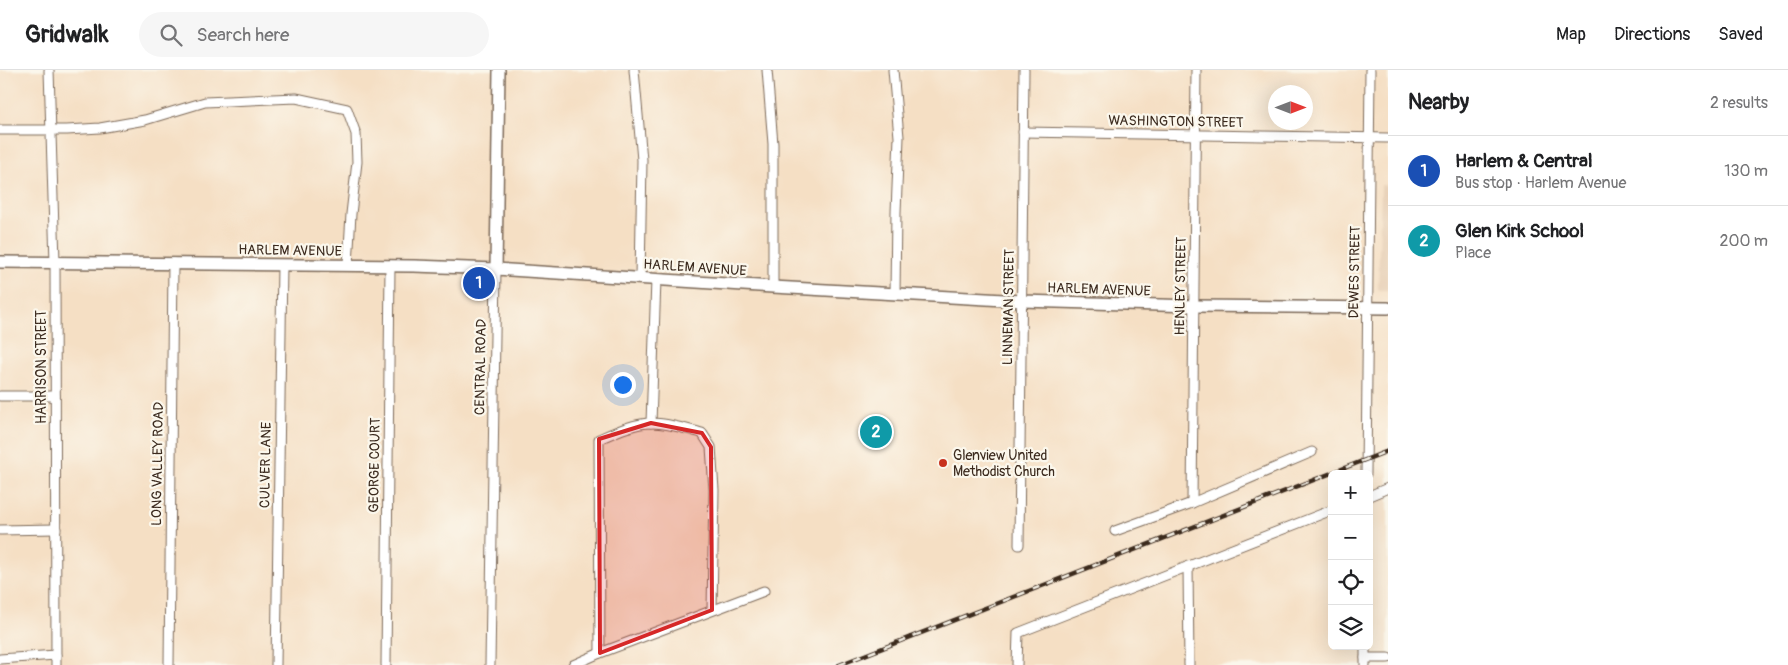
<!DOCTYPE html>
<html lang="en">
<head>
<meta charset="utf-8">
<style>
	:root { --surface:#fff; --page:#f6f6f6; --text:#202124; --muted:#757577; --line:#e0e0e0; --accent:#7c3aed }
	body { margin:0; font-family:Pangolin,sans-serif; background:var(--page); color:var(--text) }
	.controls { position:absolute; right:15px; bottom:15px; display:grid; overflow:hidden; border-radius:8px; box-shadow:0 5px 20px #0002 }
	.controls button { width:45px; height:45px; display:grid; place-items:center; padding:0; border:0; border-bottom:1px solid var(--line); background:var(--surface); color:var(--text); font:25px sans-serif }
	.compass { position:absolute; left:1268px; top:15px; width:45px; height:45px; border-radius:50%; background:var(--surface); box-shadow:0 5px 20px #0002; rotate:90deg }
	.you { position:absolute; left:622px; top:314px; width:18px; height:18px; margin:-12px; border:4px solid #fff; border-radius:50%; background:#1a73e8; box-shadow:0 0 0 8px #1a73e833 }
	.badge { display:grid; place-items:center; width:32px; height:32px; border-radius:50%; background:var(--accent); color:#fff; font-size:16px; font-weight:700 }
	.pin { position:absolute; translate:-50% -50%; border:2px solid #fff; box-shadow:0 1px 5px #0006 }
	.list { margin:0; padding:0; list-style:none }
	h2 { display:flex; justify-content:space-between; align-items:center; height:65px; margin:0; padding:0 20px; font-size:21px }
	h2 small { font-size:16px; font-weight:400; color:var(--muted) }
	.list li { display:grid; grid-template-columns:32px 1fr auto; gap:15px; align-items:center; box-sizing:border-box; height:70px; padding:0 20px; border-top:1px solid var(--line) }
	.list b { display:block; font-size:19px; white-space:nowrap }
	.list p { margin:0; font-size:16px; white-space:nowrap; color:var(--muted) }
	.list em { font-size:16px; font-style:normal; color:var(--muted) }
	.icon { flex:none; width:28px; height:28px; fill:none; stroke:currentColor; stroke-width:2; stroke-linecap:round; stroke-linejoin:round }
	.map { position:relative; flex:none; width:1388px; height:595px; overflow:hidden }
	header { display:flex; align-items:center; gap:30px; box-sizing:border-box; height:70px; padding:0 25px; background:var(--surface); border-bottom:1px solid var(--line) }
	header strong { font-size:24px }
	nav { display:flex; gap:28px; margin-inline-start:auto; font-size:18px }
	.search { width:350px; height:45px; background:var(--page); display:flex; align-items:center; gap:12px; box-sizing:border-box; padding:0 18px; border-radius:28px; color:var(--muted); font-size:19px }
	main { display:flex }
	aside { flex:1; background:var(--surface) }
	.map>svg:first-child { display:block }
</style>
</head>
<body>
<header>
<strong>Gridwalk</strong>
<div class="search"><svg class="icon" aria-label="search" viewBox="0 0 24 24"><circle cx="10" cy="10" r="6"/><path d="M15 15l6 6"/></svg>Search here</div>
<nav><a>Map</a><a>Directions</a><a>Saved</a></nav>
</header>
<main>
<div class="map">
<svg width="1388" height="595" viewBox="0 0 1388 595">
	<rect width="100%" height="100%" fill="#fbf7ec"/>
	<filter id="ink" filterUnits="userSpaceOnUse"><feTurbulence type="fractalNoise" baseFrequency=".02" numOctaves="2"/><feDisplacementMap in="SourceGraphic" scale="10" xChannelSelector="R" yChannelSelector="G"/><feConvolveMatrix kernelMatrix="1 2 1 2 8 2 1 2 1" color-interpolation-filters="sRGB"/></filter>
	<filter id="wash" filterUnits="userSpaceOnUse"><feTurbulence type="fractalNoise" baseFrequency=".0096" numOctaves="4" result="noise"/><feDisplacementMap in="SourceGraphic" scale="20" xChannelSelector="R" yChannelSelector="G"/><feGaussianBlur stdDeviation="1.12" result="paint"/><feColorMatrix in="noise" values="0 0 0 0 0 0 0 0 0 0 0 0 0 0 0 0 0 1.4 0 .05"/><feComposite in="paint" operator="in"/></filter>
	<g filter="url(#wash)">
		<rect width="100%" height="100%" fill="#f5dfc4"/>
		<!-- built -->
		<polygon fill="#e7cfb5" points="1381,115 1388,116 1388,220 1378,220"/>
	</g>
	<g filter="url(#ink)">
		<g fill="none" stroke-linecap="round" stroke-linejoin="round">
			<!-- minor casing -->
			<g stroke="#7c6958" stroke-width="11">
				<g id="minor">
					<polyline points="49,0 55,192 56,595"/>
					<polyline points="634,0 642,90 640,209"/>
					<polyline points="767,0 773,74 773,217"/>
					<polyline points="893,0 899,67 896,142 895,224"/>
					<polyline points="0,60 67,60 100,58 145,50 205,32 296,28 347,39 356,64 357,92 351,144 348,195"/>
					<polyline points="1023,62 1388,68"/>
					<polyline points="0,326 55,326"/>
					<polyline points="651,353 656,210"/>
					<polyline points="1366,404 1370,0"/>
					<polyline points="1369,426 1388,418"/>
					<polyline points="1192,433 1196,0"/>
					<polyline points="0,460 56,459"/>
					<polyline points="1115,461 1192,433 1312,382"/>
					<polyline points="1019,475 1024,0"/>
					<polyline points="1188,496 1189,595"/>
					<path d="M600,583L599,369C615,362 634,353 652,353C668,353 686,359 702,363L711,377L714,420L712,540"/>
					<polyline points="1365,588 1388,588"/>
					<polyline points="0,589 56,585"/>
					<polyline points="169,595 173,193"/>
					<polyline points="276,595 282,195"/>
					<polyline points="386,595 390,196"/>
					<polyline points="490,595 496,199"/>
					<polyline points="573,595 600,583 764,521"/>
					<polyline points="1017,595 1018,563 1332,440"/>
					<polyline points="1365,595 1365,576"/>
				</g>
			</g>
			<!-- major casing -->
			<g stroke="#7c6958" stroke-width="14">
				<g id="major">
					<polyline points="0,192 414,196 496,199 773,217 1022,231 1194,236 1388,238"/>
					<polyline points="496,199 499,0"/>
				</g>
			</g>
			<!-- minor -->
			<use href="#minor" stroke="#fff" stroke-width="9"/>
			<!-- major -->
			<use href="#major" stroke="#fff" stroke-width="11"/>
			<!-- rail casing -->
			<g stroke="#3b2a1e" stroke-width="4.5">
				<polyline id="rail" points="839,595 1388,381"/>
			</g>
			<!-- rail -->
			<use href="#rail" stroke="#fbf7ec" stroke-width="2.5" stroke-dasharray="8" stroke-linecap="butt"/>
		</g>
	</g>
	<!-- marked area -->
	<path fill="#d62828" fill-opacity="0.2" stroke="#d62828" stroke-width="4" stroke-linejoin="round" d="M651,353L702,363L711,377L712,540L600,583L599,369Z"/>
	<!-- markers -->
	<circle fill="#c8321e" stroke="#fbf7ec" stroke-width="2" cx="943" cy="393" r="5"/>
	<g text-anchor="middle" stroke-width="4.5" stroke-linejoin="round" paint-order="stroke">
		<!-- street labels -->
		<g font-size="14" fill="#3b2a1e" stroke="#fbf7ec">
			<text transform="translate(1176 51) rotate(1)" y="5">WASHINGTON STREET</text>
			<text transform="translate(290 180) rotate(1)" y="5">HARLEM AVENUE</text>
			<text transform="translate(695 197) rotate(4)" y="5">HARLEM AVENUE</text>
			<text transform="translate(1354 202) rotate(-89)" y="5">DEWES STREET</text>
			<text transform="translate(1180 216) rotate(-89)" y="5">HENLEY STREET</text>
			<text transform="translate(1099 219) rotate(2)" y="5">HARLEM AVENUE</text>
			<text transform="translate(1008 237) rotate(-89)" y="5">LINNEMAN STREET</text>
			<text transform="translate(41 297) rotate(-90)" y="5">HARRISON STREET</text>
			<text transform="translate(480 297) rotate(-89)" y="5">CENTRAL ROAD</text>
			<text transform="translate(157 394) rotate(-89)" y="5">LONG VALLEY ROAD</text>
			<text transform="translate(265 395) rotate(-89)" y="5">CULVER LANE</text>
			<text transform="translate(374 395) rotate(-89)" y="5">GEORGE COURT</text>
		</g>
		<!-- poi labels -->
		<g font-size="14" fill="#3b2a1e" stroke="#fbf7ec" text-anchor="start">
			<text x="953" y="390">Glenview United<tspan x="953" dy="16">Methodist Church</tspan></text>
		</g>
	</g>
</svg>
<div class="controls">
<button>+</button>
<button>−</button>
<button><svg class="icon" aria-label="locate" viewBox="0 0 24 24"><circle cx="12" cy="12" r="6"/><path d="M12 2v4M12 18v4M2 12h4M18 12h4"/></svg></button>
<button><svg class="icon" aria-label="layers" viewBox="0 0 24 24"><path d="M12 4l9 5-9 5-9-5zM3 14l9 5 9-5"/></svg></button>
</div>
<svg class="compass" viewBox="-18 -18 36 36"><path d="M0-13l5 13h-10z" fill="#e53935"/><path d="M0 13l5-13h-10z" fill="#757577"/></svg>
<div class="you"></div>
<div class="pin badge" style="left:479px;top:213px;background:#1a4fb4">1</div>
<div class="pin badge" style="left:876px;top:362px;background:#0f9aa8">2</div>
</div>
<aside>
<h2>Nearby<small>2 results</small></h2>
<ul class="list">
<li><span class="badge" style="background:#1a4fb4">1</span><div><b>Harlem &amp; Central</b><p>Bus stop · Harlem Avenue</p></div><em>130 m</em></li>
<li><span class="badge" style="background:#0f9aa8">2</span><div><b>Glen Kirk School</b><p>Place</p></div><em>200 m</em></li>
</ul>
</aside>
</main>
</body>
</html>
